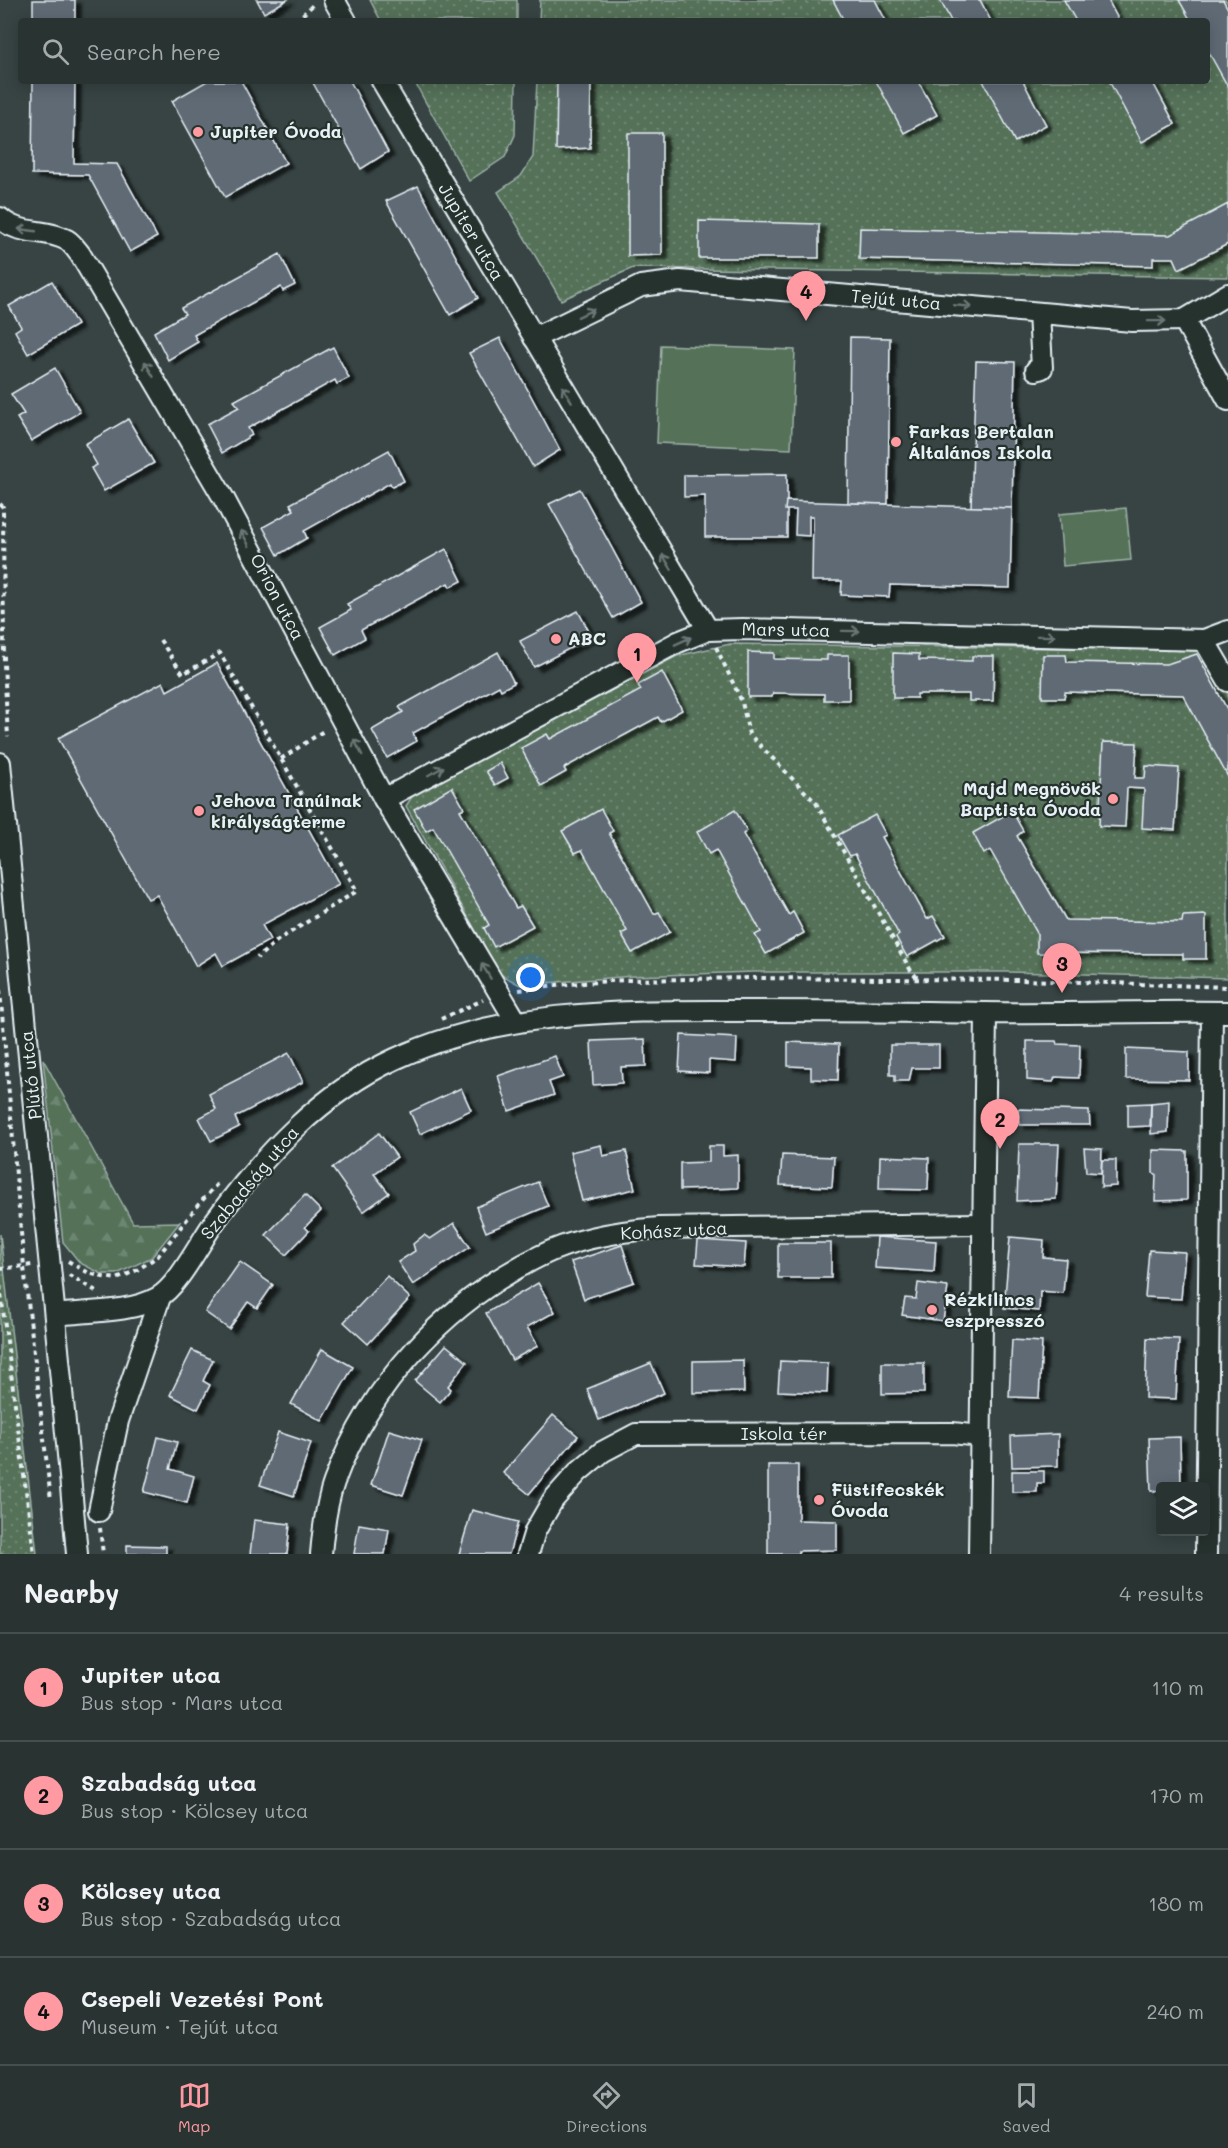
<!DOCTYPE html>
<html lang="en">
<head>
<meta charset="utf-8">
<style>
	:root { --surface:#293332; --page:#313b3a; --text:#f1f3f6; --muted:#a5aaac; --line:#454e4d; --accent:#ff9aa2 }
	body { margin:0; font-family:Mali,sans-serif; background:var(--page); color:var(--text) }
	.controls { position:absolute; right:18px; bottom:18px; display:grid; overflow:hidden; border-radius:6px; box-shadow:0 3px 15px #0003 }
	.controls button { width:54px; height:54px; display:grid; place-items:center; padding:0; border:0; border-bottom:2px solid var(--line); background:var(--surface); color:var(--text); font:30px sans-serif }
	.you { position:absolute; left:531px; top:978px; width:21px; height:21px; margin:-15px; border:4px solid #fff; border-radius:50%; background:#1a73e8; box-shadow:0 0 0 9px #1a73e833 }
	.badge { display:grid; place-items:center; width:39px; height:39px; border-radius:50%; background:var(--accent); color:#111; font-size:20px; font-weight:700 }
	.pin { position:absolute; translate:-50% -50px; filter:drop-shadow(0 2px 3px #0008) }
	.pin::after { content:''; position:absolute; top:32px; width:21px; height:18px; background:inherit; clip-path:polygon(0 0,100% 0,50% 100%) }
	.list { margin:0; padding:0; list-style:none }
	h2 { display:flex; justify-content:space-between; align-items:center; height:78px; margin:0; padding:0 24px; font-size:26px }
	h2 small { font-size:20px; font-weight:400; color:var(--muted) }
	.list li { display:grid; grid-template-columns:39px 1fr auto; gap:18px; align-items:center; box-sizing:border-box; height:108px; padding:0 24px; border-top:2px solid var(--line) }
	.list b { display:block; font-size:22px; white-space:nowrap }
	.list p { margin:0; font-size:20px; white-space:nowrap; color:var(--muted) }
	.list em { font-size:20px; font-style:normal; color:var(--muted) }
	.icon { flex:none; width:33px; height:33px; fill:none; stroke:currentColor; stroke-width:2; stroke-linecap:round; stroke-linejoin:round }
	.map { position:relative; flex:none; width:1228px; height:1554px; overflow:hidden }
	.search { position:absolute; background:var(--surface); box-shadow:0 3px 15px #0003; left:18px; right:18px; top:18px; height:66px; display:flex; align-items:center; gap:15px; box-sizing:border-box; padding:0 21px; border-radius:6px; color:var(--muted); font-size:22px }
	.sheet { height:510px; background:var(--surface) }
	nav { display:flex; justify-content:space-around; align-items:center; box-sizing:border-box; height:84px; border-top:2px solid var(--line); background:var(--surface); font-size:16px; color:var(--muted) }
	nav a { display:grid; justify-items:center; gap:3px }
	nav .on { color:var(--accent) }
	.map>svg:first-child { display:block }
</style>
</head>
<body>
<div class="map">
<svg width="1228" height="1554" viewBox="0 0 1228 1554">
	<defs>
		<pattern id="forest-firs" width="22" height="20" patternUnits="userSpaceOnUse" patternTransform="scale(1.5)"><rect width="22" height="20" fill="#547159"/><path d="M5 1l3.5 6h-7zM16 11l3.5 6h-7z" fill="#6d8672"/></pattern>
		<pattern id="park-dots" width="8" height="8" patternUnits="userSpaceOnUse" patternTransform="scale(1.5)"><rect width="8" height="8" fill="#547159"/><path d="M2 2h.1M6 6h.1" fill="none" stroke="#6d8672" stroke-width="1.8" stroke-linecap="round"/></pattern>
		<filter id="shadow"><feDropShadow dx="6" dy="4" stdDeviation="1.5" flood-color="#0009"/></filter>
	</defs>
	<rect width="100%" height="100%" fill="#374443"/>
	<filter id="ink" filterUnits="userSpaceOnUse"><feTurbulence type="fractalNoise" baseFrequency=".0167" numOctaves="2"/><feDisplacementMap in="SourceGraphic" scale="12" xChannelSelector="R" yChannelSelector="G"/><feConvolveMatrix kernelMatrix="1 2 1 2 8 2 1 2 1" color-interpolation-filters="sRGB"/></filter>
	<g filter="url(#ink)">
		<!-- forest -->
		<polygon fill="url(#forest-firs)" stroke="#9eb1a8" stroke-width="1.5" points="43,1059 133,1223 180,1222 152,1257 117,1274 102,1274 80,1263 63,1242"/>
		<!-- park -->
		<g fill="url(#park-dots)" stroke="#9eb1a8" stroke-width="1.5">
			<polygon points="370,0 517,0 517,21 381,21"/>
			<polygon points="540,0 1226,0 1228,4 1228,277 633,268 561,300 498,192 521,176 533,157 537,81 1207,81 1207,21 539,21"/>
			<polygon points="414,81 516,81 515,135 505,157 469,181"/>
			<polygon points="730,644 1203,650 1228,694 1228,978 1008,972 754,972 633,976 520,985 500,974 406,806 413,795 677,656"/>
			<polygon points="0,1234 37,1554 0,1554"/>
		</g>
		<!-- pitch -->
		<g fill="#547159" stroke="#9eb1a8" stroke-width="1.5">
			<polygon points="661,345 795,350 791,449 657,443"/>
			<polygon points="1126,508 1131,560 1063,566 1059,514"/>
		</g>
		<!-- building -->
		<g fill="#5e6b75" stroke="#e8f1f8" stroke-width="1.5" filter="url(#shadow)">
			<rect x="33" y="0" width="42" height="21"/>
			<polygon points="257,0 287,0 264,13"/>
			<polygon points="833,0 875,0 886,21 844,21"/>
			<polygon points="940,0 980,0 991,21 951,21"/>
			<polygon points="1064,0 1108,0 1119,21 1076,21"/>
			<polygon points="1179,0 1223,0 1228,9 1228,87 1207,49 1207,21 1191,21"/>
			<polygon points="33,81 75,81 74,163 117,164 157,237 130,252 88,175 32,174"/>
			<polygon points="207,81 241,81 286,163 225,197 172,101"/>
			<polygon points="312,81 350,81 388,152 361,169"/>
			<polygon points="557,81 591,81 590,148 556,150"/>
			<polygon points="876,81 918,81 937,115 904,133"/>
			<polygon points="983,81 1023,81 1046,125 1015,142"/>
			<polygon points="1109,81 1152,81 1175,124 1142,142"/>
			<polygon points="628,133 662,133 662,255 628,256"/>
			<polygon points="418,186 478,298 450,315 386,201"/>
			<polygon points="1228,204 1228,244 1179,269 1174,258 1153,258 1153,266 859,259 860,228 1170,235"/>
			<polygon points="699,221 819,224 819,258 699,258"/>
			<polygon points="280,254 295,285 283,291 281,287 194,335 198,342 168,360 154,332 185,314 181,308"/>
			<polygon points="52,281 77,325 28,354 15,331 21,327 9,306"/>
			<polygon points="850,337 890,338 888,504 848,503"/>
			<polygon points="500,338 560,450 533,467 469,353"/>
			<polygon points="333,347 349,378 337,384 335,380 248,428 252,435 222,453 207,424 239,407 234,401"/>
			<polygon points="976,361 1015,362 1012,508 971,507"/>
			<polygon points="55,368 80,412 31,441 17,418 24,414 11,394"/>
			<polygon points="128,419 154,463 104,491 91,468 97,465 85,444"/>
			<polygon points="389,450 404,481 392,487 390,483 304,531 307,538 278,555 263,527 294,510 290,504"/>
			<polygon points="787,474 787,537 705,537 705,496 684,497 684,475"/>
			<polygon points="580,489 641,602 613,618 549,504"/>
			<polygon points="786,501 1012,508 1010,588 890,585 889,597 841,595 842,581 812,581 813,516 809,516 809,536 795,535 796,510 785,510"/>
			<polygon points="446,549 462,581 450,587 448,583 361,630 365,638 335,655 320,627 351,610 347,604"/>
			<polygon points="578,611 592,637 534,667 520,641"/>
			<polygon points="498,652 514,683 501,690 499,686 413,733 417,741 387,758 372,730 403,712 399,707"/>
			<polygon points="748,652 774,653 774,659 827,660 827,655 849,655 849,700 824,700 824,694 773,693 772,697 748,697"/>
			<polygon points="893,653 919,654 919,660 972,661 972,656 994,656 993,701 969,701 969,694 917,694 917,698 893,698"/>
			<polygon points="1197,654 1228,711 1228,777 1183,695 1065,692 1064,698 1042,698 1043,655 1066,655 1067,662 1167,664"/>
			<polygon points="217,663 339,884 262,925 270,940 223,966 216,953 196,966 157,895 148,899 58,738 163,682 167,691"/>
			<polygon points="662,672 682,710 661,722 658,717 564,768 566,772 541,786 521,748 547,734 550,739 641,690 638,685"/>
			<polygon points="1103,742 1137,743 1135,778 1145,778 1146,766 1179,768 1175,830 1142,828 1144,789 1127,788 1125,827 1099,826"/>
			<polygon points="500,763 508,778 495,785 486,771"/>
			<polygon points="452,787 464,808 460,810 516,908 521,906 533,926 494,947 484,928 489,925 433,827 426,831 414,809"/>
			<polygon points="601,809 613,831 609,833 654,914 659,912 670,932 632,953 621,934 627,931 582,850 575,853 562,831"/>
			<polygon points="735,810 747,831 743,834 789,915 793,912 804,933 766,954 755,935 761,932 716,850 709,854 697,832"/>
			<polygon points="1012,811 1023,831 1017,836 1066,920 1182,922 1183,916 1206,915 1206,959 1183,959 1183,954 1037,953 1037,933 990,850 984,854 973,833"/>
			<polygon points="875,815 886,835 882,837 927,919 933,916 945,936 907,957 896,937 899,935 855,854 850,856 838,835"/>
			<polygon points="681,1035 737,1038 736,1062 709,1060 709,1073 679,1071"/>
			<polygon points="645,1039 646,1066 621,1067 622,1083 593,1085 591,1041"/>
			<polygon points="1027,1041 1056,1041 1057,1044 1080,1045 1079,1078 1055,1077 1053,1082 1027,1080"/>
			<polygon points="788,1042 839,1044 838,1080 811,1079 811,1067 788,1066"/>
			<polygon points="890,1045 939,1045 939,1068 912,1068 909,1081 895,1081 895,1075 890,1075"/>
			<polygon points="1126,1049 1189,1052 1189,1080 1126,1079"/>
			<polygon points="289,1053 303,1082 235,1117 239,1127 211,1141 199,1118 216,1109 209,1094"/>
			<polygon points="555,1056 563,1077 549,1082 554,1095 509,1111 498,1076"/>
			<polygon points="461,1088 471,1110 420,1134 410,1112"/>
			<polygon points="1169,1101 1168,1132 1151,1134 1151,1103"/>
			<polygon points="1151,1103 1150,1126 1128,1127 1128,1104"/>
			<polygon points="1018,1109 1089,1111 1090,1125 1019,1125"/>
			<polygon points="379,1133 397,1157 374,1174 389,1193 363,1212 332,1168"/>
			<polygon points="1019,1144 1059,1144 1056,1199 1017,1201"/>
			<polygon points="601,1145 603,1156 626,1151 635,1189 582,1201 570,1152"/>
			<polygon points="709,1146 723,1146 723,1156 738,1155 738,1188 680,1190 680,1163 709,1162"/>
			<polygon points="1084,1148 1102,1149 1101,1173 1086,1172"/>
			<polygon points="1153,1150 1187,1151 1187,1200 1155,1201 1156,1174 1153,1173"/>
			<polygon points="782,1155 834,1157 832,1187 780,1185"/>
			<polygon points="880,1156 929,1158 928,1190 879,1189"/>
			<polygon points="1102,1160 1116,1160 1116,1186 1101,1187"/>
			<polygon points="538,1182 548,1206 486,1232 476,1207"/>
			<polygon points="305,1195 321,1211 305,1227 309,1231 286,1255 266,1235"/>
			<polygon points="454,1223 470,1247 413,1285 398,1262 415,1251 413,1244 424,1235 430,1239"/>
			<polygon points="877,1237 936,1241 934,1272 875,1268"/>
			<polygon points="1010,1237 1044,1240 1043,1257 1066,1259 1063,1293 1040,1291 1039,1311 1004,1308"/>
			<polygon points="698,1240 746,1243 744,1267 696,1264"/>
			<rect x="778" y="1243" width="53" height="35"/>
			<polygon points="622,1245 634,1282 584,1299 571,1262"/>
			<polygon points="1149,1250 1185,1252 1181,1299 1145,1297"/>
			<polygon points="240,1262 273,1285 257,1308 248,1302 229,1329 205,1312"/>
			<polygon points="387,1276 410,1298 368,1344 344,1322"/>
			<polygon points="538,1283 555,1312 527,1327 538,1346 512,1360 486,1313"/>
			<polygon points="918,1283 948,1287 943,1321 902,1315 905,1298 916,1299"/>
			<polygon points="1147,1338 1179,1339 1176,1399 1145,1398"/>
			<polygon points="1012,1340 1042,1342 1039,1398 1009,1397"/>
			<polygon points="446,1345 467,1362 448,1386 451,1389 440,1402 415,1381"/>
			<polygon points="322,1349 353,1367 322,1421 291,1404"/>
			<polygon points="192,1350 213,1360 203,1381 210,1385 198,1409 170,1395"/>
			<polygon points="743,1360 744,1392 693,1393 693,1361"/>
			<polygon points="780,1361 828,1363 827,1393 778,1391"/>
			<polygon points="651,1363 664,1393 599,1420 587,1389"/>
			<polygon points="882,1363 924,1363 924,1393 882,1394"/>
			<polygon points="553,1415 578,1436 529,1494 503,1473"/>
			<polygon points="389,1430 422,1440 403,1495 371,1485"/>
			<polygon points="278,1432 311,1443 294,1496 260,1485"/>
			<polygon points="1058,1434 1058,1466 1012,1467 1011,1436"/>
			<polygon points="158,1437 177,1442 170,1469 194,1476 187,1503 144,1492"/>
			<polygon points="1180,1437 1181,1486 1160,1486 1160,1491 1151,1491 1149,1438"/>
			<polygon points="768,1465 798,1465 798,1520 837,1521 837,1550 798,1551 798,1554 768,1554"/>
			<polygon points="1012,1471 1044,1471 1044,1483 1037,1483 1037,1492 1012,1492"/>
			<polygon points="472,1510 518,1522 509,1554 459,1554"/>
			<polygon points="254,1520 290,1524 287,1554 250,1554"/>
			<polygon points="359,1524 389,1529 385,1554 354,1554"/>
			<polygon points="127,1545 166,1546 166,1554 127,1554"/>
		</g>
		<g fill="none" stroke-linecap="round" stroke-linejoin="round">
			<!-- minor casing -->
			<g stroke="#e8f1f8" stroke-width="24">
				<g id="minor">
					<polyline points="334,0 346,21"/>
					<polyline points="382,81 708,630"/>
					<path d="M0,218C19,236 45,228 67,240C72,243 76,249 80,254L223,497L384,799L516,1021"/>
					<polyline points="1184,320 1228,400"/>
					<polyline points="534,338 641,286 680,281 1132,321 1184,320 1228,294"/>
					<polyline points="1036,370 1042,368 1039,313"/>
					<polyline points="1204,640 1228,681"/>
					<path d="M0,763C25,1027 54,1290 77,1554"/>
					<polyline points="384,799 678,642 708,630 742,629 1204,640 1228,631"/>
					<path d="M56,1315C86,1311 130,1313 157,1298C178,1287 200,1242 215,1221C263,1156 321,1093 395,1059C504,1008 626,1011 744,1011C824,1011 903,1011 983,1013C1064,1014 1146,1011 1228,1012"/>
					<polyline points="99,1511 118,1421 160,1297"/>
					<path d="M321,1554C323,1531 326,1504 334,1482C370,1384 446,1302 540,1256C576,1238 620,1231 659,1228L982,1224"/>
					<polyline points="528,1554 535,1531 553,1500 578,1472 602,1452 636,1434 952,1433 981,1436"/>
					<polyline points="979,1554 986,1013"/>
					<polyline points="1206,1554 1212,1012"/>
				</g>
			</g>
			<!-- path -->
			<g stroke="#e8f1f8" stroke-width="4" stroke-dasharray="4.5 4.5" stroke-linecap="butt">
				<polyline points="296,21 315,3"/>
				<polyline points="0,504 3,507 4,664 8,737"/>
				<polyline points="160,640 183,674 220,653 357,891 278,940 257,958"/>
				<polyline points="716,647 742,702 749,734 816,803 910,969 919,980"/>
				<polyline points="281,759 325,730"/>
				<polyline points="0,990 24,1267 51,1500"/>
				<polyline points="519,990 556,985 625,980 753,978 1023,980 1228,987"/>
				<polyline points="441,1019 483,1000"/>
				<polyline points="68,1261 89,1273 103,1277 117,1279 137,1270 158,1256 199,1204 217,1184"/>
				<polyline points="0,1269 32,1265"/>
				<polyline points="69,1275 96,1291"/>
				<polyline points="0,1286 34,1554"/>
				<polyline points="100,1528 103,1554"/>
			</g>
			<!-- minor -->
			<use href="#minor" stroke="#26332d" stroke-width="20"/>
		</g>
		<!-- one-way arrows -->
		<defs><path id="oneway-shaft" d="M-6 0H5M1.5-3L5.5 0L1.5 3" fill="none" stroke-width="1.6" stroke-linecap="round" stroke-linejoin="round" transform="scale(1.5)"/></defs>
		<g stroke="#6a7674">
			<use href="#oneway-shaft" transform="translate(27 230) rotate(-172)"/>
			<use href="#oneway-shaft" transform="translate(963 306) rotate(5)"/>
			<use href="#oneway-shaft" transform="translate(586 313) rotate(-26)"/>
			<use href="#oneway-shaft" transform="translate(1157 321) rotate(-1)"/>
			<use href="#oneway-shaft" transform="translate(149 369) rotate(-120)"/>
			<use href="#oneway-shaft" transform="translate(567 394) rotate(-121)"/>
			<use href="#oneway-shaft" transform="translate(245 538) rotate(-118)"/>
			<use href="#oneway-shaft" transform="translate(667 562) rotate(-121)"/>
			<use href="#oneway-shaft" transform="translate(851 631) rotate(1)"/>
			<use href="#oneway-shaft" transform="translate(1046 636) rotate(1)"/>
			<use href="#oneway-shaft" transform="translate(683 641) rotate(-24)"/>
			<use href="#oneway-shaft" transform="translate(358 747) rotate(-118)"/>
			<use href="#oneway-shaft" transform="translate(436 771) rotate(-28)"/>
			<use href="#oneway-shaft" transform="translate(486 971) rotate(-121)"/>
		</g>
	</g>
	<!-- markers -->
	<g fill="#ff9aa2" stroke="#26332d" stroke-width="2">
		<circle cx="198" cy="132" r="6"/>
		<circle cx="896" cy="442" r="6"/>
		<circle cx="556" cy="639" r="6"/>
		<circle cx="1113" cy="799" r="6"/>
		<circle cx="199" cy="811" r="6"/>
		<circle cx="932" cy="1310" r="6"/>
		<circle cx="819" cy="1500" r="6"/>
	</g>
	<g text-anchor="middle" stroke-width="4.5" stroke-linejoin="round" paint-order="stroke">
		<!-- poi labels -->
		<g font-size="18" font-weight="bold" fill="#e8f1f8" stroke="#26332d" text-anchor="start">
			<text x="210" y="138">Jupiter Óvoda</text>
			<text x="908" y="438">Farkas Bertalan<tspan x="908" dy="21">Általános Iskola</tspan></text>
			<text x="568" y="645">ABC</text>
			<text x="1101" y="795" text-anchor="end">Majd Megnövök<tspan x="1101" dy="21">Baptista Óvoda</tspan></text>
			<text x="211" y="807">Jehova Tanúinak<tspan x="211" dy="21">királyságterme</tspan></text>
			<text x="944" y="1306">Rézkilincs<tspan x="944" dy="21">eszpresszó</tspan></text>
			<text x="831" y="1496">Füstifecskék<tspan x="831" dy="21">Óvoda</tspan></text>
		</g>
		<!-- street labels -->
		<g font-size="18" fill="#e8f1f8" stroke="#26332d">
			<text transform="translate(471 232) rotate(59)" y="6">Jupiter utca</text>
			<text transform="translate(896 300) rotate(5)" y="6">Tejút utca</text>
			<text transform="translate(277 597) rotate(62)" y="6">Orion utca</text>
			<text transform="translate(786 630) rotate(1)" y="6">Mars utca</text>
			<text transform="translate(31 1075) rotate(-96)" y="6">Plútó utca</text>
			<text transform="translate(250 1183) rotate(-50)" y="6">Szabadság utca</text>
			<text transform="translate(674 1231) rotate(-3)" y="6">Kohász utca</text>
			<text x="784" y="1440">Iskola tér</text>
		</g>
	</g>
</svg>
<div class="controls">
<button><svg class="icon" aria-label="layers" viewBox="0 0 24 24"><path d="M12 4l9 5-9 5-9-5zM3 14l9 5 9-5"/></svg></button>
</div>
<div class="you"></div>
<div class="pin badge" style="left:637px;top:683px">1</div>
<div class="pin badge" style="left:1000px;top:1149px">2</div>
<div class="pin badge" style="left:1062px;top:993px">3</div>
<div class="pin badge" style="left:806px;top:321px">4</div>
<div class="search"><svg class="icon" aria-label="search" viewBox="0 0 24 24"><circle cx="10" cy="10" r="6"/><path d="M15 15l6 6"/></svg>Search here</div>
</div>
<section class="sheet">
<h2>Nearby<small>4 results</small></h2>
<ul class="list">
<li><span class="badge">1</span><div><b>Jupiter utca</b><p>Bus stop · Mars utca</p></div><em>110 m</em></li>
<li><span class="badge">2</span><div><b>Szabadság utca</b><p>Bus stop · Kölcsey utca</p></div><em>170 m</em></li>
<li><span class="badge">3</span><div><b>Kölcsey utca</b><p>Bus stop · Szabadság utca</p></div><em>180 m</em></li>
<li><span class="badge">4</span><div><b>Csepeli Vezetési Pont</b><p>Museum · Tejút utca</p></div><em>240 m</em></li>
</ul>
</section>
<nav>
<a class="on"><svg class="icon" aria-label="map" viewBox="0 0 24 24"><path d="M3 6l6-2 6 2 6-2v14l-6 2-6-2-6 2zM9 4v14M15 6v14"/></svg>Map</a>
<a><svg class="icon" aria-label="directions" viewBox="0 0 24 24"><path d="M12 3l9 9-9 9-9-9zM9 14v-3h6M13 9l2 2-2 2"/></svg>Directions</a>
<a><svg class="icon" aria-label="saved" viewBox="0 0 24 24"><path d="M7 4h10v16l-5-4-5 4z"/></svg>Saved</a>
</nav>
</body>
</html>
